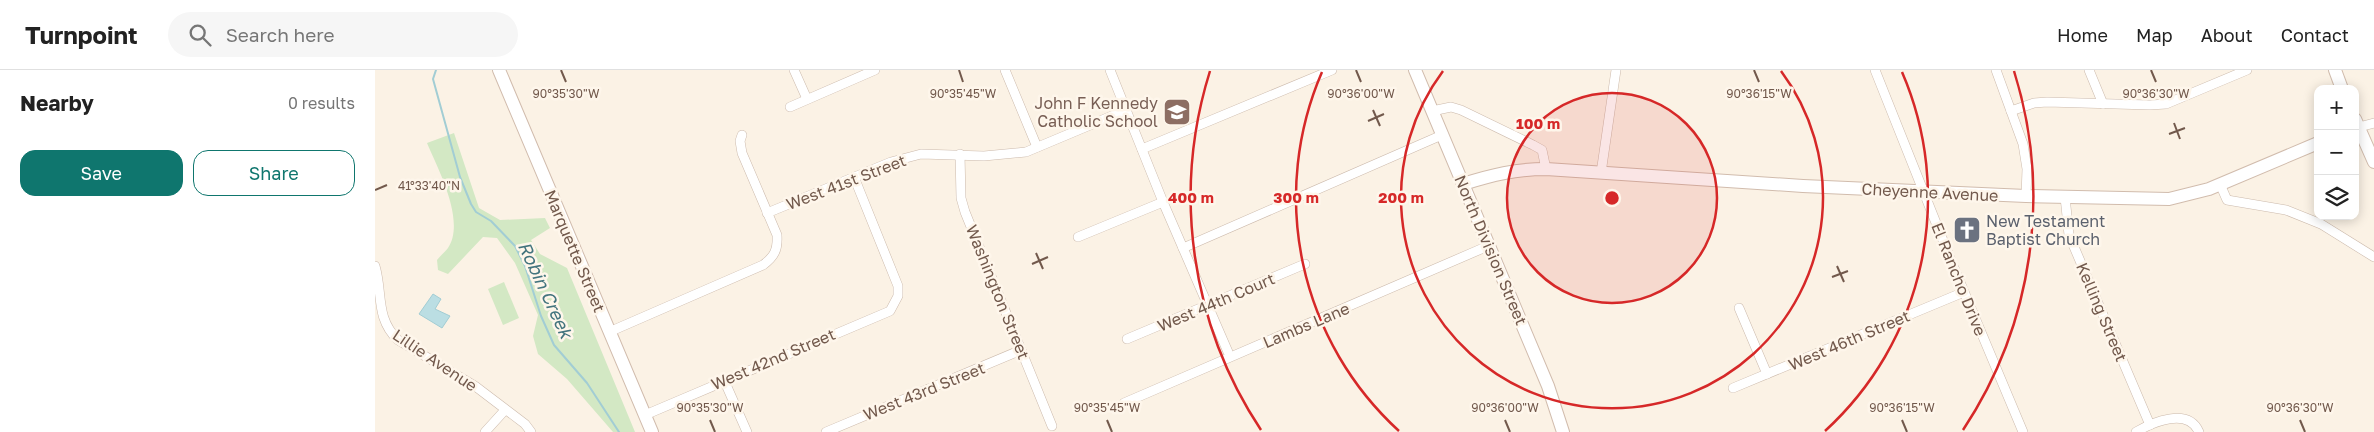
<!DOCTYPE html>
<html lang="en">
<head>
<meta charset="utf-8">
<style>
	:root { --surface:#fff; --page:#f6f6f6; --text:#222; --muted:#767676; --line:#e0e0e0; --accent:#0f766e }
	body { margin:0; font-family:"Golos Text",sans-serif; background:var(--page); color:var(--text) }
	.controls { position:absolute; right:15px; top:15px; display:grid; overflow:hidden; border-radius:10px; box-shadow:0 2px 12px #0003 }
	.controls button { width:45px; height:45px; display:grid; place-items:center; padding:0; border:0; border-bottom:1px solid var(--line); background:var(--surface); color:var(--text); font:25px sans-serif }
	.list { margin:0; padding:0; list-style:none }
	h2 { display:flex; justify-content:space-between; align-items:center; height:65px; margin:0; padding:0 20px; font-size:21px }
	h2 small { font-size:16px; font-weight:400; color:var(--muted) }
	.actions { display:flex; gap:10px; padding:15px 20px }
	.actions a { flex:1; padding:11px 0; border:1px solid var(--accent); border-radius:15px; text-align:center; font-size:18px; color:var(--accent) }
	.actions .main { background:var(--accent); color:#fff }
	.icon { flex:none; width:28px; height:28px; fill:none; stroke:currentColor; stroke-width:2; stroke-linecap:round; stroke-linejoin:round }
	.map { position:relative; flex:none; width:1999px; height:362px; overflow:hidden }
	header { display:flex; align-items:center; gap:30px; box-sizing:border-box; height:70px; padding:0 25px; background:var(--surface); border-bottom:1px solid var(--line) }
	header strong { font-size:24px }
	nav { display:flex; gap:28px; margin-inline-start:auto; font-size:18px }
	.search { width:350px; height:45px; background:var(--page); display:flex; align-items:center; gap:12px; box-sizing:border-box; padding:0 18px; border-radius:28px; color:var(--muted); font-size:19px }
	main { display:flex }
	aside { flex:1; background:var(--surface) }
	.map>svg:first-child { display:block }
</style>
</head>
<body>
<header>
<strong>Turnpoint</strong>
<div class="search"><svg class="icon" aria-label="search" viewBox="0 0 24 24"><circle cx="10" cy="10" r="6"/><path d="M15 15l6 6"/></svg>Search here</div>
<nav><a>Home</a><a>Map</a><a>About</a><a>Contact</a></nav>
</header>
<main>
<aside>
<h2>Nearby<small>0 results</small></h2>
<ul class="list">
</ul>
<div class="actions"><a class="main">Save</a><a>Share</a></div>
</aside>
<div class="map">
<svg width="1999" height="362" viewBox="0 0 1999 362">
	<rect width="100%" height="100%" fill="#fbf2e5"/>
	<!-- green -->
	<g fill="#d3e8c4">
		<path d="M79,63L104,138L125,150L170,148L175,158L156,170L165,184L192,198L260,362H238L192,309L163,284L158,266L163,245L140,193L122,168L108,167L73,204L63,200L62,190C65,186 70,182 73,178C91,151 63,99 52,73Z"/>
		<polygon points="129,212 144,248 128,255 113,219"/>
	</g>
	<!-- water -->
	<polygon fill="#bbdee3" stroke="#a2cdd4" points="58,224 66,229 60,239 75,246 67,258 44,244"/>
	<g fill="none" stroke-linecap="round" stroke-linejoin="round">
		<!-- stream -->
		<polyline stroke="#a2cdd4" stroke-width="2" points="61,0 58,9 85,107 96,134 101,142 116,151 140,176 150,196 166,246 179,275 212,313 244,362"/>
		<!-- street casing -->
		<g stroke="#ccbaac" stroke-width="10">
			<g id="street">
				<polyline points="419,0 432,29"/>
				<polyline points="630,0 662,77"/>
				<polyline points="735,0 788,132 853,282"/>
				<polyline points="1500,0 1577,193 1648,362"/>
				<polyline points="1621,0 1648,74 1652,99 1651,126"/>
				<polyline points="1714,0 1728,34"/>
				<polyline points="415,37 500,0"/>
				<polyline points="1057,41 1076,37 1086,40 1158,75 1167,80 1171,99"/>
				<polyline points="1636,41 1659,33 1672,32 1775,35 1791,34 1872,0"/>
				<polyline points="1984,57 1999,53"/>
				<polyline points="767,79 957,0"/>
				<polyline points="585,84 586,128 590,142 677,356"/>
				<polyline points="1226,103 1241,0"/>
				<polyline points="1845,114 1852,130 1911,140 1946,154 1999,187"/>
				<polyline points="1690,127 1694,165 1775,355"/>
				<polyline points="392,143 516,92 546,84 609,86 651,82 751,40"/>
				<polyline points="703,167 788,132"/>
				<polyline points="808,178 1067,65"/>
				<path d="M0,196C8,223 0,248 23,270L100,316L150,354L156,362"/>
				<polyline points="1364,238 1392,304"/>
				<path d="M234,262L388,195C399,187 403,180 402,165L367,83L365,71L367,65"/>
				<polyline points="752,269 930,194"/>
				<polyline points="349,310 372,362"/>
				<polyline points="1358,318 1589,222"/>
				<polyline points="749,333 1113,176"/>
				<polyline points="270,345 515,241 523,226 523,216 479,107"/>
				<polyline points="110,362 130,340"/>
				<polyline points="451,362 646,280"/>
				<path d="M1761,362C1778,352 1813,337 1824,362"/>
			</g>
		</g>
		<!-- secondary casing -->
		<g stroke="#d1bcad" stroke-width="14">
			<g id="secondary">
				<polyline points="124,0 277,362"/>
				<polyline points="1040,0 1173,316 1188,362"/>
				<polyline points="1960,0 1967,19"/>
				<polyline points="1980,49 1999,92"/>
				<path d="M1088,114C1117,105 1141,99 1171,99L1428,116L1651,126L1794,129L1834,119L1943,73"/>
			</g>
		</g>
		<!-- street -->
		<use href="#street" stroke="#fff" stroke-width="9"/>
		<!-- secondary -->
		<use href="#secondary" stroke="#fff" stroke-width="12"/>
	</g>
	<!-- ticks -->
	<path fill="none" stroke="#72594c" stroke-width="2" d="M186,0L191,12M584,0L588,12M981,0L986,12M1379,0L1384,12M1776,0L1781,12M998,40L1005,56M993,51L1009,44M1799,53L1805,69M1794,64L1810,58M0,120L12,115M661,183L668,199M657,194L673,187M1462,196L1469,212M1457,207L1473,201M335,350L340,362M732,350L737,362M1130,350L1135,362M1527,350L1532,362M1925,350L1930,362"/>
	<!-- distance rings -->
	<circle cx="1237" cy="128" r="105" fill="#d62828" fill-opacity=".12"/>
	<g fill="none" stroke="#d62828" stroke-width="2.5">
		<circle cx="1237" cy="128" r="105"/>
		<path d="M1406 1A211 211 0 1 1 1068 1"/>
		<path d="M1024 361A316 316 0 0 1 947 2M1527 2A316 316 0 0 1 1450 361"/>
		<path d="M886 360A421 421 0 0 1 835 1M1639 1A421 421 0 0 1 1588 360"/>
	</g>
	<!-- icons -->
	<defs>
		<g id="school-square" transform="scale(1.4375)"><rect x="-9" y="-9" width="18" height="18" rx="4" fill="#8d6e63" stroke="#fef6eb"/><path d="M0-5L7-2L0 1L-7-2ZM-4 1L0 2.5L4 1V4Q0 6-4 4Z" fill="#fff"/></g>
		<g id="church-square" transform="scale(1.4375)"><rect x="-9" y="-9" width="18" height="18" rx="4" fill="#6b7280" stroke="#fef6eb"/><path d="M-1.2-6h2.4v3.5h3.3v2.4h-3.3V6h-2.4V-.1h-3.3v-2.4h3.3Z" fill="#fff"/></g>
	</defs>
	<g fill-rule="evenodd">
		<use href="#school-square" x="802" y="42"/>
		<use href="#church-square" x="1592" y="160"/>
	</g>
	<g text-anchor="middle" stroke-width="5" stroke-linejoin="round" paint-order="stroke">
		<!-- education labels -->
		<g font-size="16" fill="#785e54" stroke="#fef6eb" text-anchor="end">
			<text x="783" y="39">John F Kennedy<tspan x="783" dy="18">Catholic School</tspan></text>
		</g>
		<!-- street labels -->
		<g font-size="16" fill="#72594c" stroke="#fef6eb">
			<text transform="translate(471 112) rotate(-21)" y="6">West 41st Street</text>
			<text transform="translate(1555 122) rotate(3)" y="6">Cheyenne Avenue</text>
			<text transform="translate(1116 180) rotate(67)" y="6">North Division Street</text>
			<text transform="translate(200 181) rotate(67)" y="6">Marquette Street</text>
			<text transform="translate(1584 209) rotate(68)" y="6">El Rancho Drive</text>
			<text transform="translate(623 222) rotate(68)" y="6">Washington Street</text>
			<text transform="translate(841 232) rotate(-23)" y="6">West 44th Court</text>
			<text transform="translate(1727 242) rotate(67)" y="6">Kelling Street</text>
			<text transform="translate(931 255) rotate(-23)" y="6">Lambs Lane</text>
			<text transform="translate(1474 270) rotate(-23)" y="6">West 46th Street</text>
			<text transform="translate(398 289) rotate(-23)" y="6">West 42nd Street</text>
			<text transform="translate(60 290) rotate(34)" y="6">Lillie Avenue</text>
			<text transform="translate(549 321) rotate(-22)" y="6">West 43rd Street</text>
		</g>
		<!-- worship labels -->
		<g font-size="16" fill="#5b616d" stroke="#fef6eb" text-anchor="start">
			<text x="1611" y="157">New Testament<tspan x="1611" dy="18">Baptist Church</tspan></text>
		</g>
		<!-- water labels -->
		<g font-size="18" font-style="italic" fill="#43747e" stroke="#fef6eb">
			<text transform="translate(170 220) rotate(65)" y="6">Robin Creek</text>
		</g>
	</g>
	<g font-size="12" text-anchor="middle" fill="#72594c" stroke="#fef6eb" stroke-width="5" stroke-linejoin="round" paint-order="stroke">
		<text x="191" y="28">90°35'30"W</text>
		<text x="588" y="28">90°35'45"W</text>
		<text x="986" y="28">90°36'00"W</text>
		<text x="1384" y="28">90°36'15"W</text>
		<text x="1781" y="28">90°36'30"W</text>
		<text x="54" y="120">41°33'40"N</text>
		<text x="335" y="342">90°35'30"W</text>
		<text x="732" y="342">90°35'45"W</text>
		<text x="1130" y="342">90°36'00"W</text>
		<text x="1527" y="342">90°36'15"W</text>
		<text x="1925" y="342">90°36'30"W</text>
	</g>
	<circle cx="1237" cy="128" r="8" fill="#d62828" stroke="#fef6eb" stroke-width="2.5"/>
	<g font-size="15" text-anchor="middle" font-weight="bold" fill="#d62828" stroke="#fef6eb" stroke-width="5" stroke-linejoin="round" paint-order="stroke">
		<text x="1163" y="59">100 m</text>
		<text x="1026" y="133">200 m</text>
		<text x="921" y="133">300 m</text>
		<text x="816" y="133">400 m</text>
	</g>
</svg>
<div class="controls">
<button>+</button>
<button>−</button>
<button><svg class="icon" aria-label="layers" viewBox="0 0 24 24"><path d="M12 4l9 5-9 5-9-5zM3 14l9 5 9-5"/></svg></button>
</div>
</div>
</main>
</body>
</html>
